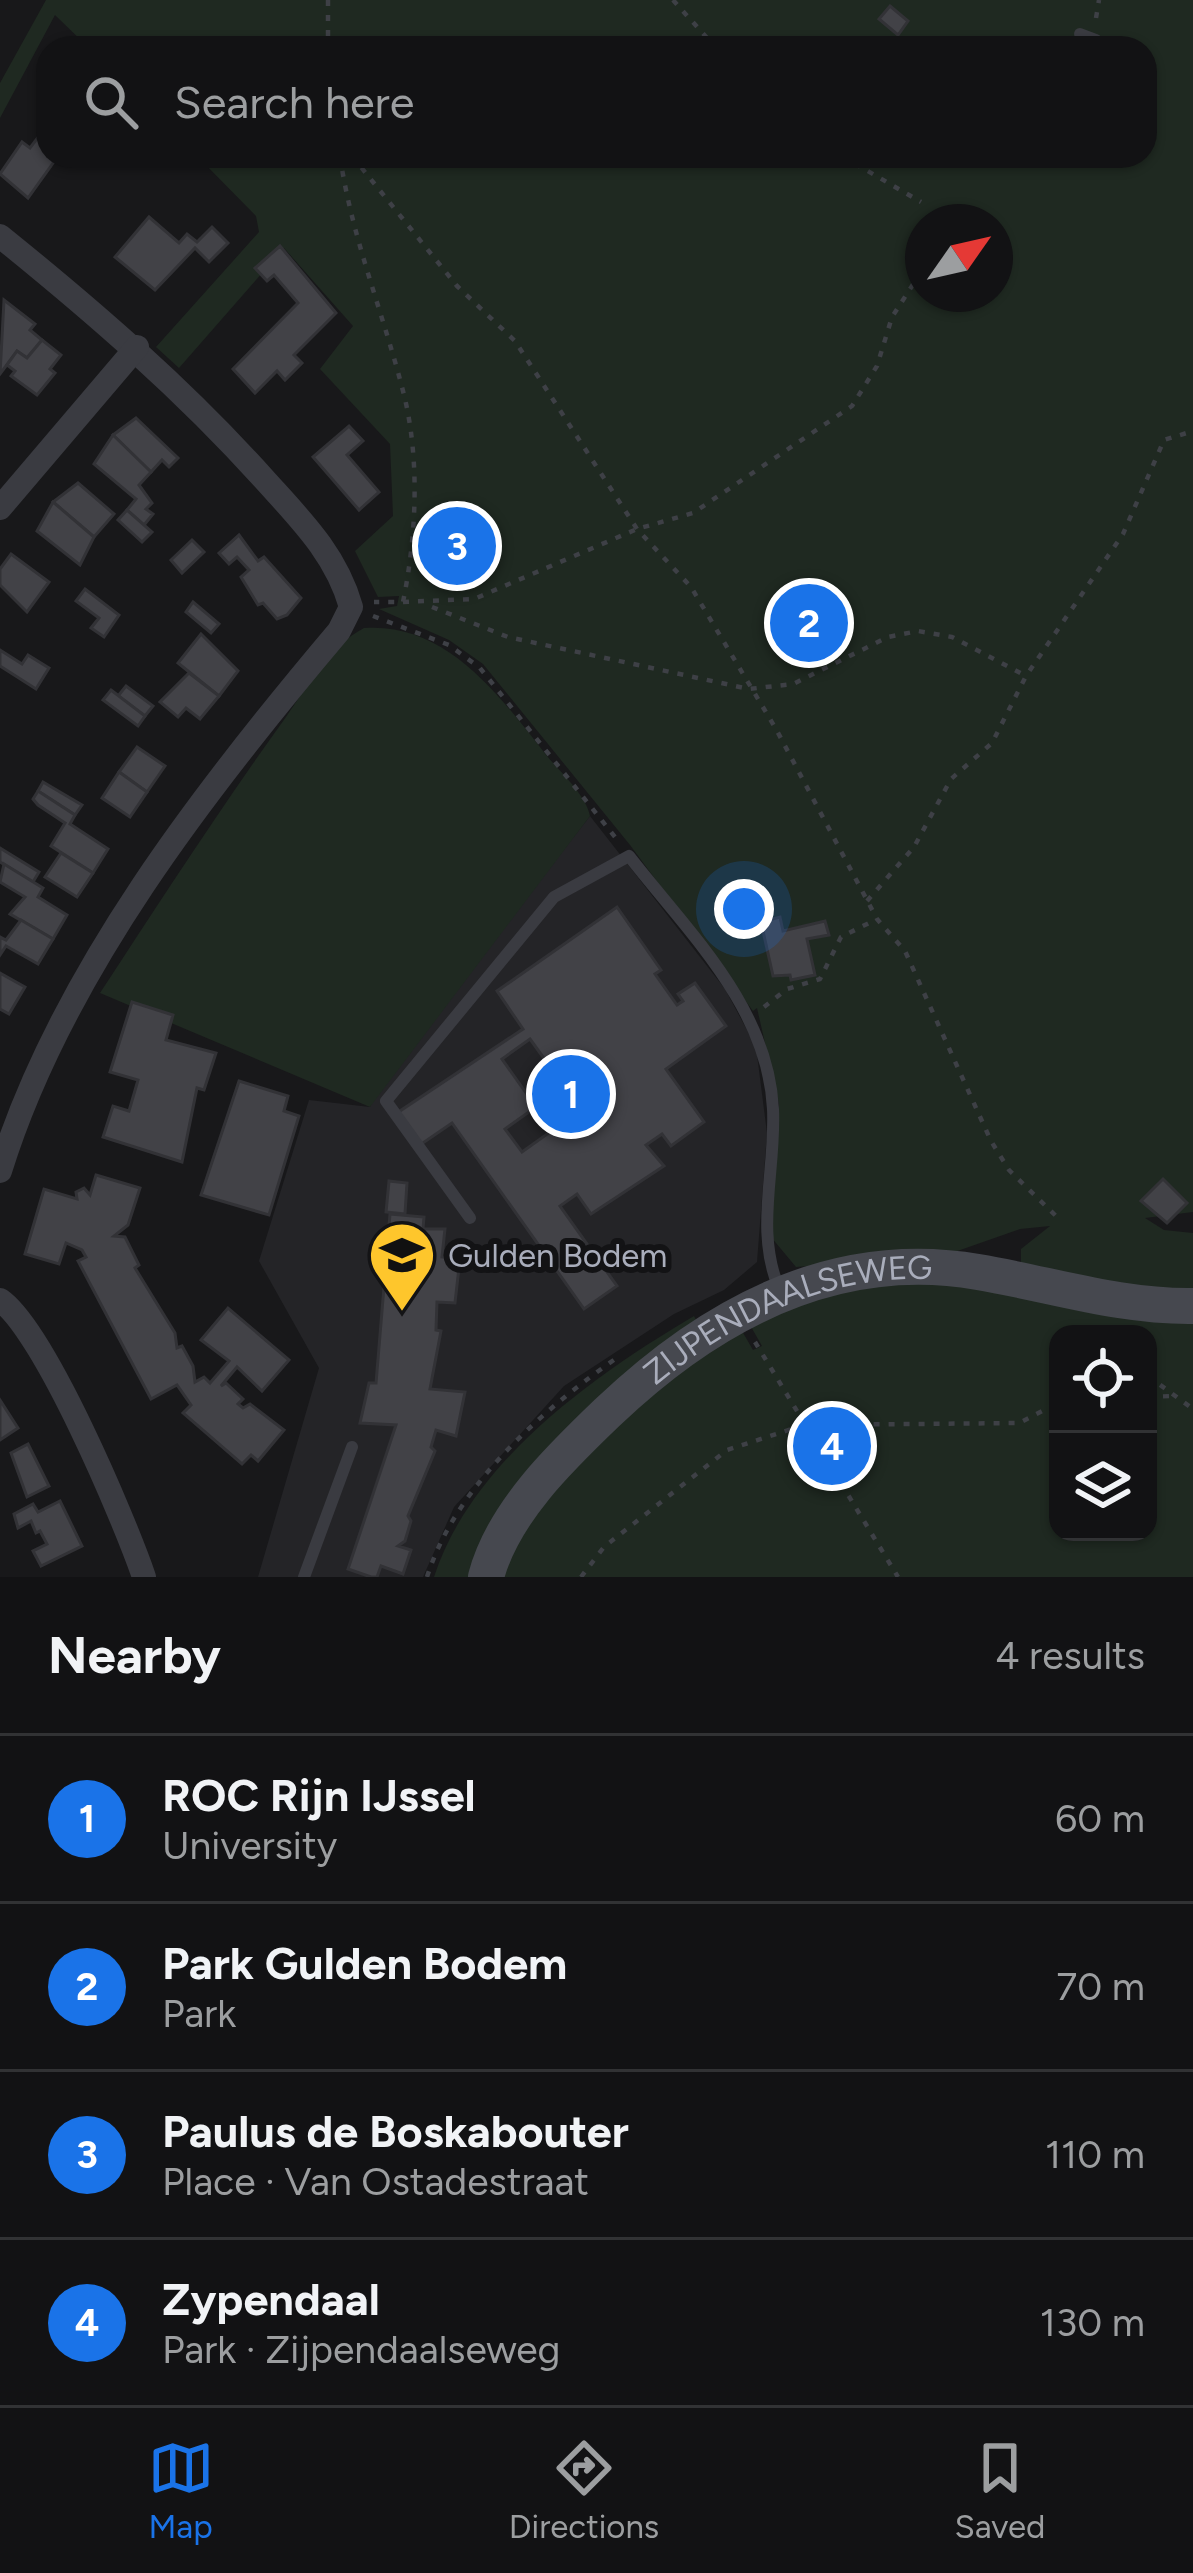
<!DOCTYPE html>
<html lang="en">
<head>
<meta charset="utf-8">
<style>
	:root { --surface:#121214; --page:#1b1b1d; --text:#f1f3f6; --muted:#9c9ea0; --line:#313234; --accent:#1a73e8 }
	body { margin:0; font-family:Figtree,sans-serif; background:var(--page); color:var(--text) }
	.controls { position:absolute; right:36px; bottom:36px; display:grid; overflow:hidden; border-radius:24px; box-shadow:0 3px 9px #0004 }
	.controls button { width:108px; height:108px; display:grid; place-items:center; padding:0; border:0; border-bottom:3px solid var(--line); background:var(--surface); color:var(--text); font:60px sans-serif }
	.compass { position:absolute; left:905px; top:204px; width:108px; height:108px; border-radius:50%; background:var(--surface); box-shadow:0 3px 9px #0004; rotate:56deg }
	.you { position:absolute; left:744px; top:909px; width:42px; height:42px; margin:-30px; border:9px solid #fff; border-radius:50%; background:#1a73e8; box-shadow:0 0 0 18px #1a73e833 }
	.badge { display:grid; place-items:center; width:78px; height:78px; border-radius:50%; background:var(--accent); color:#fff; font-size:39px; font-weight:700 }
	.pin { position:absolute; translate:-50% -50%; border:6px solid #fff; box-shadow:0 3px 12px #0006 }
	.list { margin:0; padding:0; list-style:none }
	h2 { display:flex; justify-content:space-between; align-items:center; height:156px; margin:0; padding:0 48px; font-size:51px }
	h2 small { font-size:39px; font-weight:400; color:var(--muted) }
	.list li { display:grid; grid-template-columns:78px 1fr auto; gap:36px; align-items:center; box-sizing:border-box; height:168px; padding:0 48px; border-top:3px solid var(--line) }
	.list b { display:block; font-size:45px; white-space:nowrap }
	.list p { margin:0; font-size:39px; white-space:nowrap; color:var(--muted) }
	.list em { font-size:39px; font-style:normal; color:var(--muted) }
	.icon { flex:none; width:66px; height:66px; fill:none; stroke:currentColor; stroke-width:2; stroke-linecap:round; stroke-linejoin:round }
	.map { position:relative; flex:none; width:1193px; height:1577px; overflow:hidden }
	.search { position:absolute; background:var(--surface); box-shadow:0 3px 9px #0004; left:36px; right:36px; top:36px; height:132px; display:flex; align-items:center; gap:30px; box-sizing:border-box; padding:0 42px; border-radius:36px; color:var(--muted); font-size:45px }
	.sheet { height:828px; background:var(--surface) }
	nav { display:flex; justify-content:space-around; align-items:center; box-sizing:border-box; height:168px; border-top:3px solid var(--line); background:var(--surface); font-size:33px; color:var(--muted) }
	nav a { display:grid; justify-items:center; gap:6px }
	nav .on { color:var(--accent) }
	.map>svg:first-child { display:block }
</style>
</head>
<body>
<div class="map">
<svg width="1193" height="1577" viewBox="0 0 1193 1577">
	<rect width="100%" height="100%" fill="#18181a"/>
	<!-- built -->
	<polygon fill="#242427" points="590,816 725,989 756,1047 767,1133 757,1262 724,1290 674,1314 564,1386 454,1507 423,1577 258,1577 319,1368 259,1261 309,1100 370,1107 382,1083"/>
	<!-- green -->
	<g fill="#1f2921" fill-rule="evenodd">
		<path d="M46,0H1193V1212L1145,1218L1164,1230L1193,1233V1291H1162L1021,1266V1249L1050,1226L1020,1229L946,1255L796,1267L771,1237L779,1104L757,1008L753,1011L630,845L483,664L449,640L379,609L397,606L399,596L378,597L355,551L393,516L390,444L320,369L353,326L284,248L179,368L156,347L259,232L256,216L197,156H1145V48H89L55,15L0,118V83ZM923,222H995V294H923Z"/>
		<path d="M364,628C448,622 501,698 547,756C561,773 586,795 590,816L370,1107L100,993C161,900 221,807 286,717C308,686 329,646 364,628Z"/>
		<path d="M943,1283L1193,1321V1577H500C547,1477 644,1381 742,1331L753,1350L762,1346L750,1325C809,1290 876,1284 943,1283ZM1058,1334H1148V1532H1058Z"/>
		<path d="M694,1316L696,1320L469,1577H434C471,1462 594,1375 694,1316Z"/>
	</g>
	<!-- building -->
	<g fill="#424247" stroke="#323236" stroke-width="3" fill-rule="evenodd">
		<polygon points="890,6 908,21 898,35 879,19"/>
		<polygon points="39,136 48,142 48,156 70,156 64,164 56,159 28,198 0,174 22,142 30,148"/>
		<polygon points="149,217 179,243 187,234 197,242 212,227 228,243 209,262 195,248 155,290 115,257"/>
		<polygon points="280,246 336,313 294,355 302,363 285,380 277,371 255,393 233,369 298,303 274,275 267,281 255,268"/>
		<polygon points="4,300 35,324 30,330 42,340 27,358 17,351 0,374"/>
		<polygon points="42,340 61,355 50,369 55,373 37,395 11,376 15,371 7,365 17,351 27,358"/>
		<polygon points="136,418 178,458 169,467 162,460 151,472 113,435"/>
		<polygon points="349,426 363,441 347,455 379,492 359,510 313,457"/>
		<polygon points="113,435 151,472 139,485 152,503 146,509 153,514 144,525 127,510 136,499 94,464"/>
		<polygon points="78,483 114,514 94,537 53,502"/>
		<polygon points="53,502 94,537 80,565 37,531"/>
		<polygon points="127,510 152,532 142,542 118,520"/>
		<polygon points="239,535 258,561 264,557 301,598 287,615 277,619 263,603 258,605 241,577 249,570 237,557 229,564 219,553"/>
		<polygon points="192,540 204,552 182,573 171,560"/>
		<polygon points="11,554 49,582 27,612 0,585 0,569"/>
		<polygon points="85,589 119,615 104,637 91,628 99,618 76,601"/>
		<polygon points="193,602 219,624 211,633 186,612"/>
		<polygon points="201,634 238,671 219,696 178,663"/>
		<polygon points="0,650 22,664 28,655 49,668 36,689 0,666"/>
		<polygon points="189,673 219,696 200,719 186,708 178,717 160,702"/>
		<polygon points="126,686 153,706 145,716 118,696"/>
		<polygon points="111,690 145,716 138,726 103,700"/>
		<polygon points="137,747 165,766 147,792 119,772"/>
		<polygon points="119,772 147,792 130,817 102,798"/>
		<polygon points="43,782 82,805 75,815 38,791"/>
		<polygon points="38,791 75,815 70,824 108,849 93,873 51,846 65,823 38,805 33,799"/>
		<polygon points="0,848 39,872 33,882 0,862"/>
		<polygon points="61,853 93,873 77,897 45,877"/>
		<polygon points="4,864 43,888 38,897 67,915 53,939 10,914 25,897 0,882"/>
		<path d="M617,907L661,970L655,974L677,1005L683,1001L678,994L695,983L726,1026L666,1069L704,1122L671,1146L662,1134L646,1145L664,1166L591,1214L577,1194L560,1206L617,1286L584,1309L452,1123L420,1145L397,1113L523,1029L497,991ZM530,1039L581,1110L522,1152L505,1129L536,1107L502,1059Z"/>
		<polygon points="780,917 783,931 825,921 829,935 807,939 815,975 791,980 790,975 773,976 761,922"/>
		<polygon points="21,920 53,939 38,964 6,946 0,955 0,937 6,940"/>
		<polygon points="0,973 25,987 9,1014 0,1009"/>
		<polygon points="132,1002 173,1015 166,1040 216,1053 204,1090 197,1088 182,1162 103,1137 113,1106 129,1111 138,1080 110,1072"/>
		<polygon points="239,1081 288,1096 284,1111 299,1116 269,1215 201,1195"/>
		<polygon points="96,1175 140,1188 128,1225 114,1236 125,1237 139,1265 135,1268 175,1333 177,1348 182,1346 193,1366 195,1382 204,1377 210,1383 229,1361 201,1340 228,1308 289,1360 262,1391 237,1367 221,1386 226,1383 243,1399 238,1404 243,1408 250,1404 284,1430 258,1461 251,1455 242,1464 183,1413 191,1405 177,1385 151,1399 78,1261 86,1257 82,1250 66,1243 59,1264 25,1254 44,1189 77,1199 76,1192 84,1188 90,1195"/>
		<polygon points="1163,1179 1187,1203 1167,1223 1141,1201"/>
		<polygon points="389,1181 407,1183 405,1214 386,1212"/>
		<polygon points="390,1214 424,1217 423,1229 445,1229 442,1257 460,1259 455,1303 437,1302 436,1330 441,1331 430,1389 465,1392 456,1436 436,1430 431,1447 435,1451 408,1516 411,1521 405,1541 398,1546 411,1550 403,1574 381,1566 377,1577 371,1577 348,1569 396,1425 360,1423 369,1383 376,1383"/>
		<polygon points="0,1400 18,1428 0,1440"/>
		<polygon points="28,1444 49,1486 27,1497 11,1453"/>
		<polygon points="60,1501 82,1546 41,1566 33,1551 47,1544 40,1531 36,1533 31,1521 18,1528 14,1514 33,1504 38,1512"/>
	</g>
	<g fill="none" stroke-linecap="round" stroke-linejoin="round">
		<!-- path -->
		<g stroke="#3e4046" stroke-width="4.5" stroke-dasharray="6 9" stroke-linecap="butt">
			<polyline points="328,0 328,48"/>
			<polyline points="673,0 716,48"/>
			<polyline points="1096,18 1099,0"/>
			<path d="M340,156C352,240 385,317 405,399C420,464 416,538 403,602H374"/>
			<polyline points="352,156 457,286 515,341 637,529 691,587 776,729 877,919 905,951 991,1141 1009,1170 1056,1216"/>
			<polyline points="842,156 921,202"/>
			<polyline points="403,602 474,599 637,529 693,513 852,406 877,366 892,317 923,269"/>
			<polyline points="432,607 508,637 749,689 793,684 888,637 918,631 952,637 1026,676"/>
			<polyline points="373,616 449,645 480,668 619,842"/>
			<polyline points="867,901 914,847 951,779 992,743 1026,676 1123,534 1164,440 1193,431"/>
			<polyline points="764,1007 787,989 820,979 841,937 875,920"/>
			<polyline points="755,1342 898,1577"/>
			<polyline points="1148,1376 1193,1409"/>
			<polyline points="1148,1397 1172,1396"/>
			<path d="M427,1577C456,1485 544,1408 621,1355"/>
			<polyline points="581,1577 604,1547 727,1450 804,1425 1019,1423 1058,1403"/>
		</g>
		<!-- service -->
		<g stroke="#3a3b41" stroke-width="12">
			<polyline points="1080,34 1096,40"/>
			<path d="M470,1218L386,1101L554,897L629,856C688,932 768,1007 773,1109C776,1172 754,1231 780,1291"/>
			<polyline points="304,1577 352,1447"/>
		</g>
		<!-- minor -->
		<g stroke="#3a3b41" stroke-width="24">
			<path d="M0,236C94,312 183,389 264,479C300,519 336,554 351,607L339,631C207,787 61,974 0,1171"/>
			<polyline points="0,508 137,347"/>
			<path d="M0,1300C44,1330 125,1521 144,1577"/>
		</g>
		<!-- secondary -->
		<path stroke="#46484f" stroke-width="36" id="s1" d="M486,1577C503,1512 562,1456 609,1411C710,1315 834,1247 978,1272C1050,1284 1119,1307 1193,1306"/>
	</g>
	<!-- icons -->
	<defs>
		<g id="school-pin" transform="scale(3.45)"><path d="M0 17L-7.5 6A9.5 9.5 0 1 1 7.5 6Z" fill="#fec62c" stroke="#131315"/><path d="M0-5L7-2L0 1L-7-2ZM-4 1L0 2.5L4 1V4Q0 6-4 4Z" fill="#111"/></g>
	</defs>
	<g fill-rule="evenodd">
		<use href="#school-pin" x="402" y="1255"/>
	</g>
	<g text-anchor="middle" stroke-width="12" stroke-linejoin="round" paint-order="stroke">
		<!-- poi labels -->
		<g font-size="33" fill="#a9adbb" stroke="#131315" text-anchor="start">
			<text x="448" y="1267">Gulden Bodem</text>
		</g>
		<!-- street labels -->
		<g font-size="33" fill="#a9adbb" stroke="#131315">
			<text dy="12" stroke="none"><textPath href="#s1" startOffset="417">ZIJPENDAALSEWEG</textPath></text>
		</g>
	</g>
</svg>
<div class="controls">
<button><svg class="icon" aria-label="locate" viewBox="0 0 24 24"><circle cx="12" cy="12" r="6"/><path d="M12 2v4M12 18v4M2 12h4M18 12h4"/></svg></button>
<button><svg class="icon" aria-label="layers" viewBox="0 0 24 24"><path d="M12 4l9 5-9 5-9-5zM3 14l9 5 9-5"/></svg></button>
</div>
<svg class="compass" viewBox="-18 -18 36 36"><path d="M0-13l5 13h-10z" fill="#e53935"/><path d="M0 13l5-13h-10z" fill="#9c9ea0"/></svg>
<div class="you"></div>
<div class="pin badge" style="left:571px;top:1094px">1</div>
<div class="pin badge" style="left:809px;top:623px">2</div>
<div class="pin badge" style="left:457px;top:546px">3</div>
<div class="pin badge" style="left:832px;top:1446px">4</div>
<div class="search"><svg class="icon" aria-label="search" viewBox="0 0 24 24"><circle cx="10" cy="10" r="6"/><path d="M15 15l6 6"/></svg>Search here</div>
</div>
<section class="sheet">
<h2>Nearby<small>4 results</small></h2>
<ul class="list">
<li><span class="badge">1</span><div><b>ROC Rijn IJssel</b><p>University</p></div><em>60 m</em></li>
<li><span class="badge">2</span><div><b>Park Gulden Bodem</b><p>Park</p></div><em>70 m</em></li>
<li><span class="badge">3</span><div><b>Paulus de Boskabouter</b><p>Place · Van Ostadestraat</p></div><em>110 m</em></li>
<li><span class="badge">4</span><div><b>Zypendaal</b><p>Park · Zijpendaalseweg</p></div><em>130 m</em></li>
</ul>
</section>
<nav>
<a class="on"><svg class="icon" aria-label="map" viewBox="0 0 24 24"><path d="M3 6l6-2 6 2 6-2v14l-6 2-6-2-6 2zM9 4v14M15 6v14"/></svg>Map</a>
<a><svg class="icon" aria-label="directions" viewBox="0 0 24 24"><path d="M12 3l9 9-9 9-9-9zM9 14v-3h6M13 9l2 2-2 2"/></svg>Directions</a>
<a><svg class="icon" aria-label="saved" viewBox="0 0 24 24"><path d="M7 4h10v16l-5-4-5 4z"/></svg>Saved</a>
</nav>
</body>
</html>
